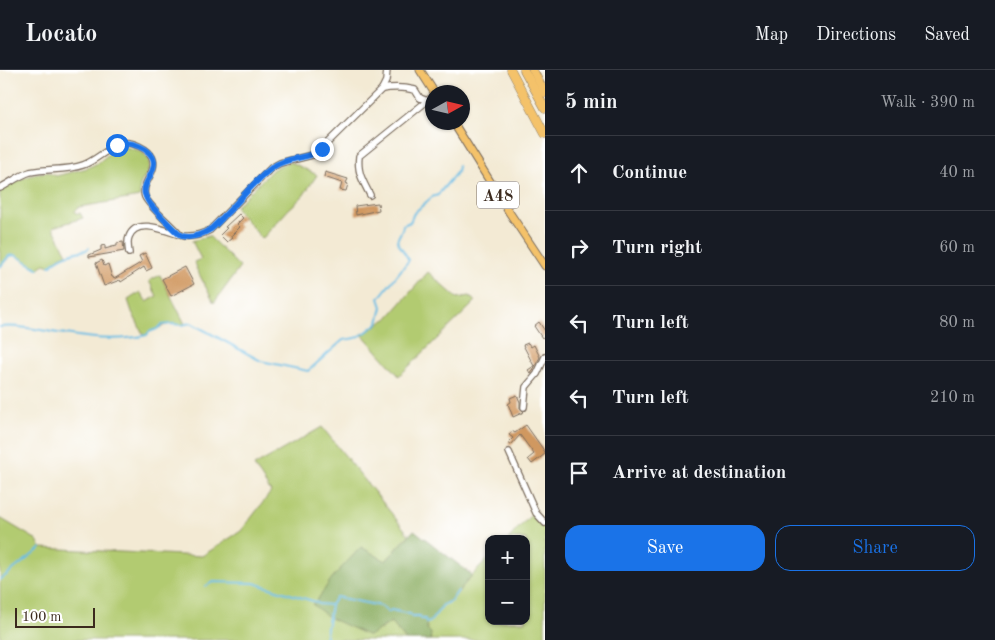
<!DOCTYPE html>
<html lang="en">
<head>
<meta charset="utf-8">
<style>
	:root { --surface:#171b24; --page:#20242c; --text:#f1f3f6; --muted:#9ea1a6; --line:#363941; --accent:#1a73e8 }
	body { margin:0; font-family:"Old Standard TT",serif; background:var(--page); color:var(--text) }
	.controls { position:absolute; right:15px; bottom:15px; display:grid; overflow:hidden; border-radius:10px; box-shadow:0 1px 4px #0004 }
	.controls button { width:45px; height:45px; display:grid; place-items:center; padding:0; border:0; border-bottom:1px solid var(--line); background:var(--surface); color:var(--text); font:25px sans-serif }
	.compass { position:absolute; left:425px; top:15px; width:45px; height:45px; border-radius:50%; background:var(--surface); box-shadow:0 1px 4px #0004; rotate:82deg }
	.scale { position:absolute; left:15px; bottom:12px; width:80px; box-sizing:border-box; padding-left:5px; border:2px solid #3b2a1e; border-top:0; font-size:14px; line-height:18px; white-space:nowrap; color:#3b2a1e; -webkit-text-stroke:4px #fff; paint-order:stroke }
	.stop { position:absolute; width:15px; height:15px; margin:-11px; border:4px solid #1a73e8; border-radius:50%; background:#fff }
	.stop.end { background:#1a73e8; border-color:#fff; box-shadow:0 1px 5px #0008 }
	.list { margin:0; padding:0; list-style:none }
	h2 { display:flex; justify-content:space-between; align-items:center; height:65px; margin:0; padding:0 20px; font-size:21px }
	h2 small { font-size:16px; font-weight:400; color:var(--muted) }
	.list li { display:grid; grid-template-columns:32px 1fr auto; gap:15px; align-items:center; box-sizing:border-box; height:75px; padding:0 20px; border-top:1px solid var(--line) }
	.list b { display:block; font-size:19px; white-space:nowrap }
	.list em { font-size:16px; font-style:normal; color:var(--muted) }
	.actions { display:flex; gap:10px; padding:15px 20px }
	.actions a { flex:1; padding:11px 0; border:1px solid var(--accent); border-radius:15px; text-align:center; font-size:18px; color:var(--accent) }
	.actions .main { background:var(--accent); color:#fff }
	.icon { flex:none; width:28px; height:28px; fill:none; stroke:currentColor; stroke-width:2; stroke-linecap:round; stroke-linejoin:round }
	.map { position:relative; flex:none; width:545px; height:570px; overflow:hidden }
	header { display:flex; align-items:center; gap:30px; box-sizing:border-box; height:70px; padding:0 25px; background:var(--surface); border-bottom:1px solid var(--line) }
	header strong { font-size:24px }
	nav { display:flex; gap:28px; margin-inline-start:auto; font-size:18px }
	main { display:flex }
	aside { flex:1; background:var(--surface) }
	.map>svg:first-child { display:block }
</style>
</head>
<body>
<header>
<strong>Locato</strong>
<nav><a>Map</a><a>Directions</a><a>Saved</a></nav>
</header>
<main>
<div class="map">
<svg width="545" height="570" viewBox="0 0 545 570">
	<rect width="100%" height="100%" fill="#fff"/>
	<filter id="ink" filterUnits="userSpaceOnUse"><feTurbulence type="fractalNoise" baseFrequency=".02" numOctaves="2"/><feDisplacementMap in="SourceGraphic" scale="10" xChannelSelector="R" yChannelSelector="G"/><feConvolveMatrix kernelMatrix="1 2 1 2 8 2 1 2 1" color-interpolation-filters="sRGB"/></filter>
	<filter id="wash" filterUnits="userSpaceOnUse"><feTurbulence type="fractalNoise" baseFrequency=".0096" numOctaves="4" result="noise"/><feDisplacementMap in="SourceGraphic" scale="20" xChannelSelector="R" yChannelSelector="G"/><feGaussianBlur stdDeviation="1.12" result="paint"/><feColorMatrix in="noise" values="0 0 0 0 0 0 0 0 0 0 0 0 0 0 0 0 0 1.4 0 .05"/><feComposite in="paint" operator="in"/></filter>
	<g filter="url(#wash)">
		<rect width="100%" height="100%" fill="#f3ead4"/>
		<!-- green -->
		<g fill="#b2cb71" stroke="#767a48">
			<path d="M124,77C137,79 154,84 148,101C146,106 142,110 140,115C139,119 140,123 140,127L79,137L75,141L77,144L80,143L83,148L53,157L67,184C60,186 55,190 50,196L45,194L40,197L39,199L15,185L10,186L0,197V120L26,107L39,103L47,102L56,106L87,98L98,93L111,82Z"/>
			<polygon points="291,92 317,105 303,126 288,140 262,169 235,137 272,100 279,96"/>
			<polygon points="209,166 240,197 214,233 196,198 197,197 194,192 201,189 192,171"/>
			<path d="M428,202L457,228L470,226L475,232L399,306L362,264C371,261 377,253 387,249Z"/>
			<path d="M160,205L185,254C172,256 171,251 157,259C153,261 150,260 147,265L144,266L132,242L128,230L140,222L147,232L157,226L149,211Z"/>
			<polygon points="322,357 409,465 386,491 380,560 391,552 406,570 0,570 0,448 37,470 41,478 202,486 241,461 271,422 254,396"/>
			<polygon points="532,444 545,458 545,570 430,570 431,568 427,559 426,553 430,552 443,535 451,530 461,517 489,488 489,551 526,551 526,469 508,469"/>
		</g>
		<!-- forest -->
		<polygon fill="#8daf63" stroke="#646c40" points="414,460 472,505 451,531 443,535 430,552 426,553 427,559 431,563 430,570 406,570 391,552 369,566 330,548 312,534 316,532 332,508 361,477 386,491"/>
		<g fill="none" stroke-linecap="round" stroke-linejoin="round">
			<!-- stream -->
			<g stroke="#69bde5" stroke-width="2">
				<path d="M50,196C60,185 72,183 86,180L89,178"/>
				<polyline points="0,197 9,186 15,185 39,199"/>
				<path d="M0,257C22,255 43,261 66,264C92,269 121,271 147,265L149,262L157,259L162,255L172,254L182,255L191,253L261,291L308,301L343,270L356,268L365,263L378,253L382,237L379,228L409,190L397,171C398,165 403,161 403,155L410,152L414,143L432,127L438,125L441,121L457,102L458,96"/>
				<polyline points="0,510 41,478"/>
				<polyline points="206,516 213,512 254,513 316,532 319,534 331,535 336,527 381,536 388,542 391,540 410,544 412,546 420,546 421,549 425,549 426,553 430,552 443,535 451,531 458,521"/>
				<polyline points="325,570 331,535"/>
			</g>
		</g>
		<g id="blocks">
			<!-- building -->
			<g fill="#d09861">
				<polygon points="325,102 348,109 346,113 348,114 346,121 340,120 342,113 324,107"/>
				<polygon points="378,133 379,140 356,145 355,136"/>
				<polygon points="239,144 243,148 237,154 240,157 231,166 232,168 227,172 220,165 227,158 225,157"/>
				<polygon points="123,172 124,181 89,187 89,185 101,180 101,176 105,175 105,179 112,177 117,176 117,173"/>
				<polygon points="145,183 152,198 146,201 144,197 121,212 120,210 104,216 96,193 102,190 104,196 108,194 112,207 113,207 114,209 142,192 139,186"/>
				<polygon points="185,197 194,214 171,226 162,209"/>
				<polygon points="539,252 545,261 545,266 542,268 534,256"/>
				<polygon points="528,273 531,277 534,275 540,287 531,304 528,300 534,296 523,275"/>
				<polygon points="517,325 520,332 520,338 524,342 513,347 508,334 511,332 510,328"/>
				<polygon points="526,355 545,382 545,384 532,394 528,389 534,384 520,365 511,375 508,373 513,368 509,365 512,361 515,363"/>
			</g>
		</g>
	</g>
	<g filter="url(#ink)">
		<use href="#blocks" fill-opacity="0" stroke="#7b6d5e" stroke-width="1"/>
		<g fill="none" stroke-linecap="round" stroke-linejoin="round">
			<!-- minor casing -->
			<g stroke="#7b6d5e" stroke-width="8">
				<g id="minor">
					<polyline points="382,19 386,11 387,0"/>
					<path d="M0,118C10,113 20,105 30,102C48,98 66,101 83,95C97,90 111,75 123,73C132,71 148,79 152,87C159,101 140,113 145,127C149,136 171,155 178,163"/>
					<path d="M370,125C363,111 357,103 359,86L432,27"/>
					<path d="M129,183C128,177 127,171 129,167C136,146 169,162 183,166C193,167 201,165 210,160L271,98L280,93L316,84L382,19C394,17 403,17 415,20L420,28L428,31"/>
					<polyline points="524,337 526,317 537,304 545,287"/>
					<polyline points="509,382 536,443 545,453"/>
				</g>
			</g>
			<!-- major casing -->
			<g stroke="#7b6d5e" stroke-width="9">
				<g id="major">
					<polyline points="420,0 434,22"/>
					<polyline points="453,52 509,142 545,196"/>
				</g>
			</g>
			<!-- highway casing -->
			<g stroke="#7b6d5e" stroke-width="9">
				<g id="highway">
					<polyline points="511,0 545,64"/>
					<polyline points="524,0 545,38"/>
					<polyline points="533,0 545,23"/>
				</g>
			</g>
			<!-- minor -->
			<use href="#minor" stroke="#fff" stroke-width="5.5"/>
			<!-- major -->
			<use href="#major" stroke="#f4c26a" stroke-width="7"/>
			<!-- highway -->
			<use href="#highway" stroke="#f4c26a" stroke-width="8"/>
		</g>
	</g>
	<g fill="none" stroke-linecap="round" stroke-linejoin="round" filter="url(#ink)">
		<!-- route -->
		<path stroke="#1a73e8" stroke-width="6" d="M117,75C129,70 152,78 154,92C155,104 142,113 145,124C146,128 148,131 150,134C155,140 178,165 182,166C192,169 203,164 211,159C217,154 222,148 227,143C242,128 256,109 273,97C288,86 308,90 322,79"/>
	</g>
	<g text-anchor="middle" stroke-width="4" stroke-linejoin="round" paint-order="stroke">
		<!-- shield labels -->
		<rect fill="#fff" stroke="#766a62" stroke-width="1" x="477" y="111.5" width="42" height="27" rx="4"/>
		<g font-size="16" font-weight="bold" fill="#3b2a1e">
			<text x="498" y="131">A48</text>
		</g>
	</g>
</svg>
<div class="controls">
<button>+</button>
<button>−</button>
</div>
<svg class="compass" viewBox="-18 -18 36 36"><path d="M0-13l5 13h-10z" fill="#e53935"/><path d="M0 13l5-13h-10z" fill="#9ea1a6"/></svg>
<div class="scale">100 m</div>
<div class="stop" style="left:117px;top:75px"></div>
<div class="stop end" style="left:322px;top:79px"></div>
</div>
<aside>
<h2>5 min<small>Walk · 390 m</small></h2>
<ul class="list">
<li><svg class="icon" aria-label="ahead" viewBox="0 0 24 24"><path d="M12 20V5M6 11l6-6 6 6"/></svg><div><b>Continue</b></div><em>40 m</em></li>
<li><svg class="icon" aria-label="right" viewBox="0 0 24 24"><path d="M7 20v-9h11M14 6l5 5-5 5"/></svg><div><b>Turn right</b></div><em>60 m</em></li>
<li><svg class="icon" aria-label="left" viewBox="0 0 24 24"><path d="M17 20v-9H6M10 6l-5 5 5 5"/></svg><div><b>Turn left</b></div><em>80 m</em></li>
<li><svg class="icon" aria-label="left" viewBox="0 0 24 24"><path d="M17 20v-9H6M10 6l-5 5 5 5"/></svg><div><b>Turn left</b></div><em>210 m</em></li>
<li><svg class="icon" aria-label="arrive" viewBox="0 0 24 24"><path d="M6 21V4h12l-3 4 3 4H6"/></svg><div><b>Arrive at destination</b></div></li>
</ul>
<div class="actions"><a class="main">Save</a><a>Share</a></div>
</aside>
</main>
</body>
</html>
